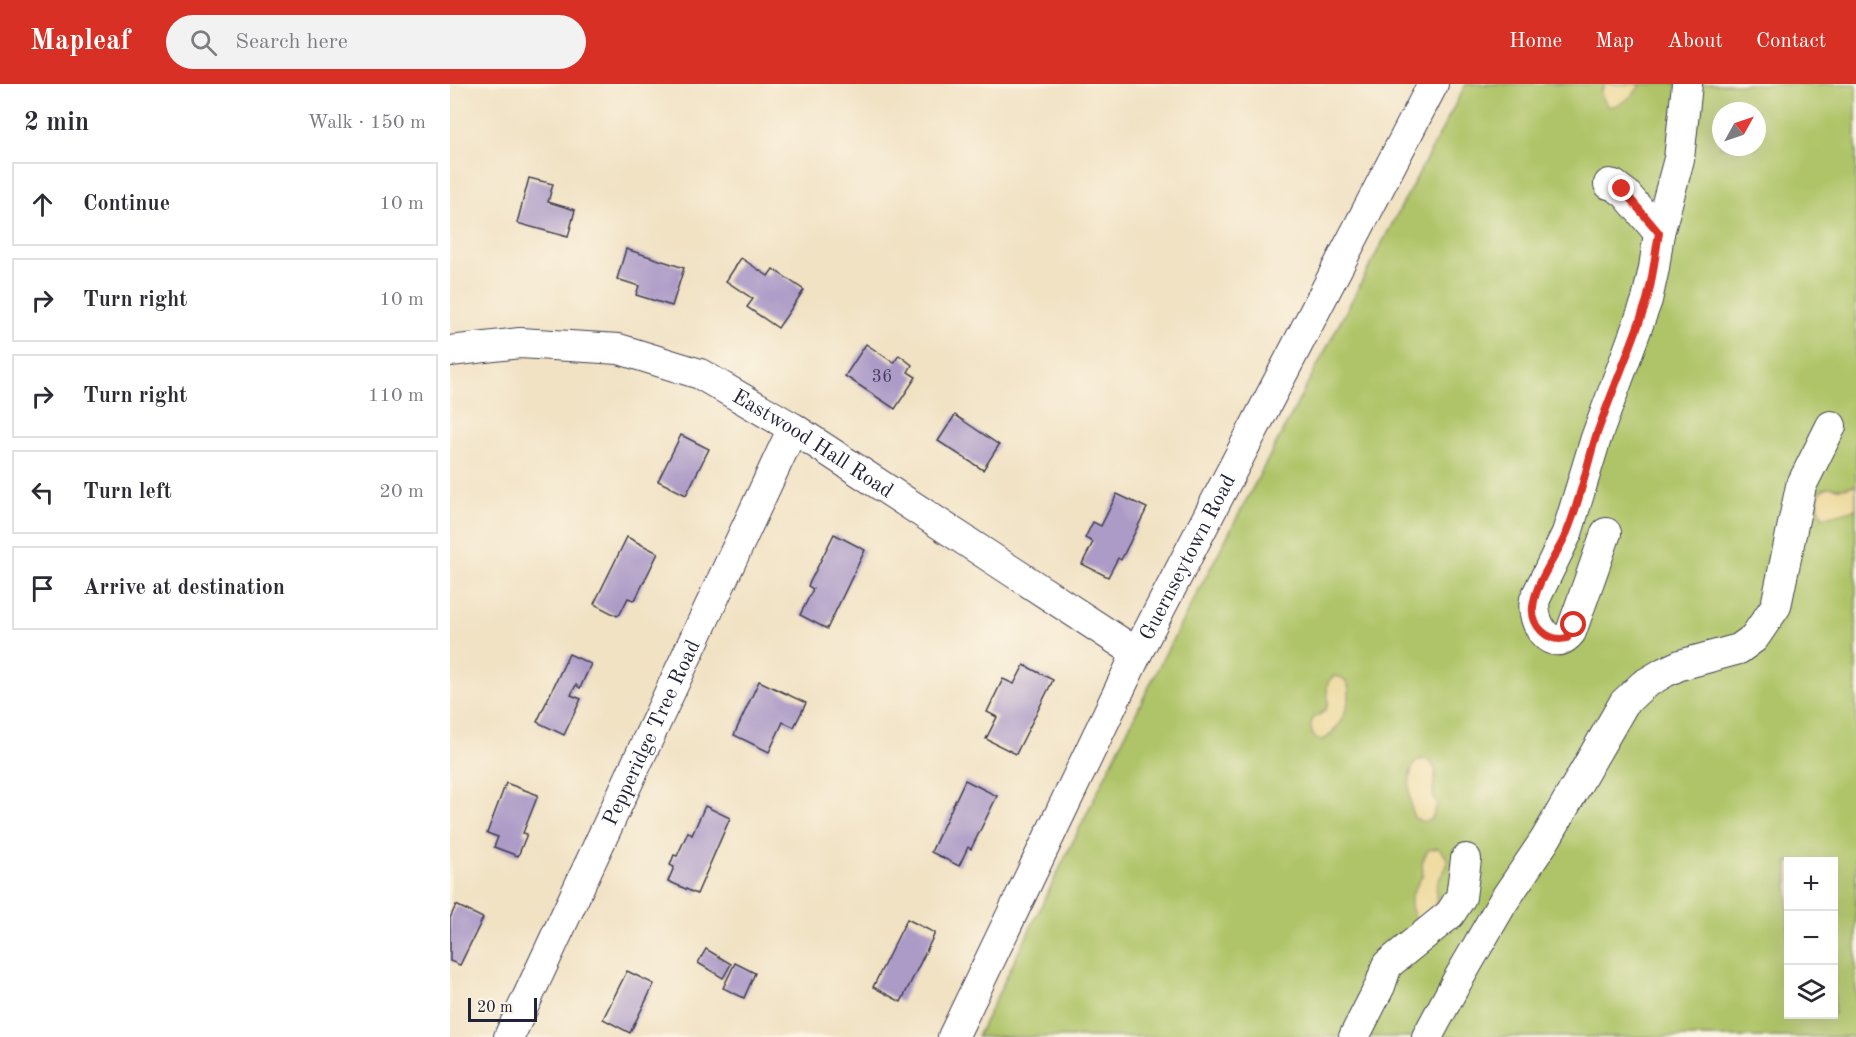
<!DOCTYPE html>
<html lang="en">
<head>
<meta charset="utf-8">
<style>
	:root { --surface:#fff; --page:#f2f2f3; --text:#2b2b33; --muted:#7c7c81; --line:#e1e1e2; --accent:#d93025 }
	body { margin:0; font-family:"Old Standard TT",serif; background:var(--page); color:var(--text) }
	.controls { position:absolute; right:18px; bottom:18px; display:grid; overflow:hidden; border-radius:0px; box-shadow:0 6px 24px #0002 }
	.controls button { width:54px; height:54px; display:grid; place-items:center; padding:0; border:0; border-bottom:2px solid var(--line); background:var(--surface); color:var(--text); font:30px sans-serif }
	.compass { position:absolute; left:1262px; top:18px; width:54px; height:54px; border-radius:50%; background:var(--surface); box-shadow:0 6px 24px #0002; rotate:50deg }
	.scale { position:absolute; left:18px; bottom:15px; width:69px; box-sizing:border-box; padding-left:6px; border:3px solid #22223b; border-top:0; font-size:16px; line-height:21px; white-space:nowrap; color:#22223b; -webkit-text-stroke:4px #fcf5e5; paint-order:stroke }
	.stop { position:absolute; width:18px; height:18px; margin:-14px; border:4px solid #d93025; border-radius:50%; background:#fff }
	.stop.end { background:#d93025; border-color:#fff; box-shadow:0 2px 6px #0008 }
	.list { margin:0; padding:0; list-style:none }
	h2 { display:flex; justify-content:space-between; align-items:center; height:78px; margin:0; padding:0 24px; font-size:26px }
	h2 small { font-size:20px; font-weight:400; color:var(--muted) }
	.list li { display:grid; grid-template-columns:39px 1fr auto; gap:18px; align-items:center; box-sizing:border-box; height:84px; margin:0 12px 12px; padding:0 12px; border:2px solid var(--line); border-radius:0px }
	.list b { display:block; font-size:22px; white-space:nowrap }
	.list em { font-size:20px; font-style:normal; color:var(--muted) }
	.icon { flex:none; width:33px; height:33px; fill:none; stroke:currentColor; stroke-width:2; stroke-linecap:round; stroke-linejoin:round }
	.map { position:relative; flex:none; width:1406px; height:953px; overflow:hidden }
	header { display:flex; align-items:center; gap:36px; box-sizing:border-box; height:84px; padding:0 30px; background:var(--accent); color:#fff }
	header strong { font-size:28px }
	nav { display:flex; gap:33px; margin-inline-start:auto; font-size:21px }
	.search { width:420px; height:54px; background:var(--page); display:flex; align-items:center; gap:15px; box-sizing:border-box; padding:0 21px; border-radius:33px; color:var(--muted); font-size:22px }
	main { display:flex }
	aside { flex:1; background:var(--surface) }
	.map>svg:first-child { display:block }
</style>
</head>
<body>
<header>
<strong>Mapleaf</strong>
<div class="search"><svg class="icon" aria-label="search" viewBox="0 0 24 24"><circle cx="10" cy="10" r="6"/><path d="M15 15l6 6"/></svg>Search here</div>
<nav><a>Home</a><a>Map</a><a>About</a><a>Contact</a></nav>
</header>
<main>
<aside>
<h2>2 min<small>Walk · 150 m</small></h2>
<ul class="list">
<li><svg class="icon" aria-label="ahead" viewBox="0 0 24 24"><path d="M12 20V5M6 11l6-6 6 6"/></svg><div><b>Continue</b></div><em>10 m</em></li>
<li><svg class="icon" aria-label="right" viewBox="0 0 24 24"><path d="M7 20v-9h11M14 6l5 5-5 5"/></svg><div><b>Turn right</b></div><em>10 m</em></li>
<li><svg class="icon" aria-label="right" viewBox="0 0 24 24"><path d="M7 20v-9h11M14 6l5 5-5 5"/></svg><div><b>Turn right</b></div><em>110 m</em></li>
<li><svg class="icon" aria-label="left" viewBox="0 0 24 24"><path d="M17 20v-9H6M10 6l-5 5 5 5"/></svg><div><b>Turn left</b></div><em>20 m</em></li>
<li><svg class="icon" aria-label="arrive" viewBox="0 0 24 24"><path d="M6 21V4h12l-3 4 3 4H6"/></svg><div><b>Arrive at destination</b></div></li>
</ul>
</aside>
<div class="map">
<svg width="1406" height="953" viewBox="0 0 1406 953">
	<rect width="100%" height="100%" fill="#fcf5e5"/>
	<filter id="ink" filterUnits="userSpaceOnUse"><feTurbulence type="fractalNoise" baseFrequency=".0167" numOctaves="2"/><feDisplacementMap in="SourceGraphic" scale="12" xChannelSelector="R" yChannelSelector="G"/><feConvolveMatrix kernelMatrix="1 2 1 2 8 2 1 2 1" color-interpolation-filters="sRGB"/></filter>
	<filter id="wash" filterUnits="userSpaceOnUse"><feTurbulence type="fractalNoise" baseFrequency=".008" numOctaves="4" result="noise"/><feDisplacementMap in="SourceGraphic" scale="24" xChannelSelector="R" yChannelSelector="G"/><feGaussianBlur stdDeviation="1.35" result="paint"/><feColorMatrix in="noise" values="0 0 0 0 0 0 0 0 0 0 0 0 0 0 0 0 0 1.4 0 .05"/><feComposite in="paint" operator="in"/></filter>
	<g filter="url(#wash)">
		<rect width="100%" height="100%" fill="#f1e2c4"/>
		<!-- green -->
		<path fill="#afc468" stroke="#687352" stroke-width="1.5" fill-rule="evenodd" d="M1016,0H1406V953H527L714,572ZM1271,27H1307V63H1271ZM1338,778H1384V930H1338Z"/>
		<!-- sand -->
		<g fill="#eeda9e" stroke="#887e6c" stroke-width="1.5">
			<path d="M1155,0H1190V1C1185,11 1169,24 1157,22L1150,8Z"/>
			<path d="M1406,401V425C1397,427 1378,434 1372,432C1368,422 1364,406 1378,403C1383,402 1387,405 1392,404C1397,404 1401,402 1406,401Z"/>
			<path d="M884,592C915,593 892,648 873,656C867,655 864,655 862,649C857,628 872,635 877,623C881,611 871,601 884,592Z"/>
			<path d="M976,675C997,688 975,701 987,720L982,734L973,738L964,734C960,722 955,686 967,677C969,676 974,675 976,675Z"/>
			<path d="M988,764C1007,779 992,785 987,801C985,809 987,818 987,826L975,837L966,836L961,823V812L973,790L972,778L978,766Z"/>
		</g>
		<g id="blocks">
			<!-- building -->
			<g fill="#ad9bc7">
				<polygon points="79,94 103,100 98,118 125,126 118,153 67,139"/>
				<polygon points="176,165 234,184 222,222 186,211 189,202 167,195"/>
				<polygon points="291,174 318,192 323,185 354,206 328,244 297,223 303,215 276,197"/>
				<polygon points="416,260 444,279 449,271 462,281 458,288 466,293 445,325 395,292"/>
				<polygon points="505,331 549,361 533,386 488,357"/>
				<polygon points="231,351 259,365 236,411 208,397"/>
				<polygon points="667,410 697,424 671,476 668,474 658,493 632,480 643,458 635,454 643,438 651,442"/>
				<polygon points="384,450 415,466 377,545 350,531 363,505 358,502"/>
				<polygon points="177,453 208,469 186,514 183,516 178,514 170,530 167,532 144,520"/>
				<polygon points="119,570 141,580 130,604 126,601 121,611 131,615 114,651 87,638"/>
				<polygon points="574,581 603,596 566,670 536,655 547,633 537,628 553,595 564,600"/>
				<polygon points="309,597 356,619 344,643 333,638 319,668 284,651"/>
				<polygon points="515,696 547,712 521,765 518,763 509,782 481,768"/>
				<polygon points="56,699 88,711 73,749 77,750 68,772 44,763 48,753 37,749"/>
				<polygon points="255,722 280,734 247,810 218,797 224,783 220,781 224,771 227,772 238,748 242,751"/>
				<polygon points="6,821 33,834 10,881 0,877 0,834"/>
				<polygon points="457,835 485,849 451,918 423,903"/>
				<polygon points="256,865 281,880 273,894 248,879"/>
				<polygon points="285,879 305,889 294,914 273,904"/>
				<polygon points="177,887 204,900 180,949 153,935"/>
			</g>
		</g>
	</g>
	<g filter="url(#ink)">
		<use href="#blocks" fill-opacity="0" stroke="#413f50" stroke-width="1.5"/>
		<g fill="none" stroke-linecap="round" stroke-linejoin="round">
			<!-- minor casing -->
			<g stroke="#413f50" stroke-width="32">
				<g id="minor">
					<polyline points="1159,100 1164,101 1176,110 1209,149"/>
					<path id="s1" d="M0,267L70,259L169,265L250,290L343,344L687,569"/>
					<path d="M1156,449L1121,548C1102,572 1080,539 1085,515L1117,449L1146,354L1197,216L1204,184L1209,149L1229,75L1237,0"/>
					<path id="s2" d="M59,953L343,344"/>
					<path id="s3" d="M503,953L687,569L983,0"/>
					<polyline points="904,953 930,902 937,881 1000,830 1011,813 1016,775"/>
					<polyline points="977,953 1006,899 1053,818 1095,756 1174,619 1193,601 1215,588 1230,581 1289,565 1304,554 1326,522 1351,402 1381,342"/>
				</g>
			</g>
			<!-- minor -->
			<use href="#minor" stroke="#fff" stroke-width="30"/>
		</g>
	</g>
	<g fill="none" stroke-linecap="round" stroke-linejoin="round" filter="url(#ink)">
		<!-- route -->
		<path stroke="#d93025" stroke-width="8" d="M1124,541L1117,554C1098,559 1081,542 1083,523C1086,496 1107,472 1117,448C1130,417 1136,384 1146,352C1162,307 1182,262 1197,216C1203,194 1205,171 1209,149L1172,105"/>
	</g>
	<g text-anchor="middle" stroke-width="4.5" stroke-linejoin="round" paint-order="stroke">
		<!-- number labels -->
		<g font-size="18" fill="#45405e">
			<text x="432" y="298">36</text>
		</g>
		<!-- street labels -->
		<g font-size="21" fill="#22223b" stroke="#fcf5e5">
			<text dy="7" stroke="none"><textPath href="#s1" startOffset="387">Eastwood Hall Road</textPath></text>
			<text dy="7" stroke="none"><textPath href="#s3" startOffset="534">Guernseytown Road</textPath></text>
			<text dy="7" stroke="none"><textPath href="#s2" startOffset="336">Pepperidge Tree Road</textPath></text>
		</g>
	</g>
</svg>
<div class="controls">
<button>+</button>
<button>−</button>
<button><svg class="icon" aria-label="layers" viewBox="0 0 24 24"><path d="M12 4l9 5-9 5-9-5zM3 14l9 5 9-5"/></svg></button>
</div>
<svg class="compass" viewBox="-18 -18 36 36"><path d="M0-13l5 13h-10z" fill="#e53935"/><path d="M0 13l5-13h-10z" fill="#7c7c81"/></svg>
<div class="scale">20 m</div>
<div class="stop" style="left:1124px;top:541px"></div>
<div class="stop end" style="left:1172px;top:105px"></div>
</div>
</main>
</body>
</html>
